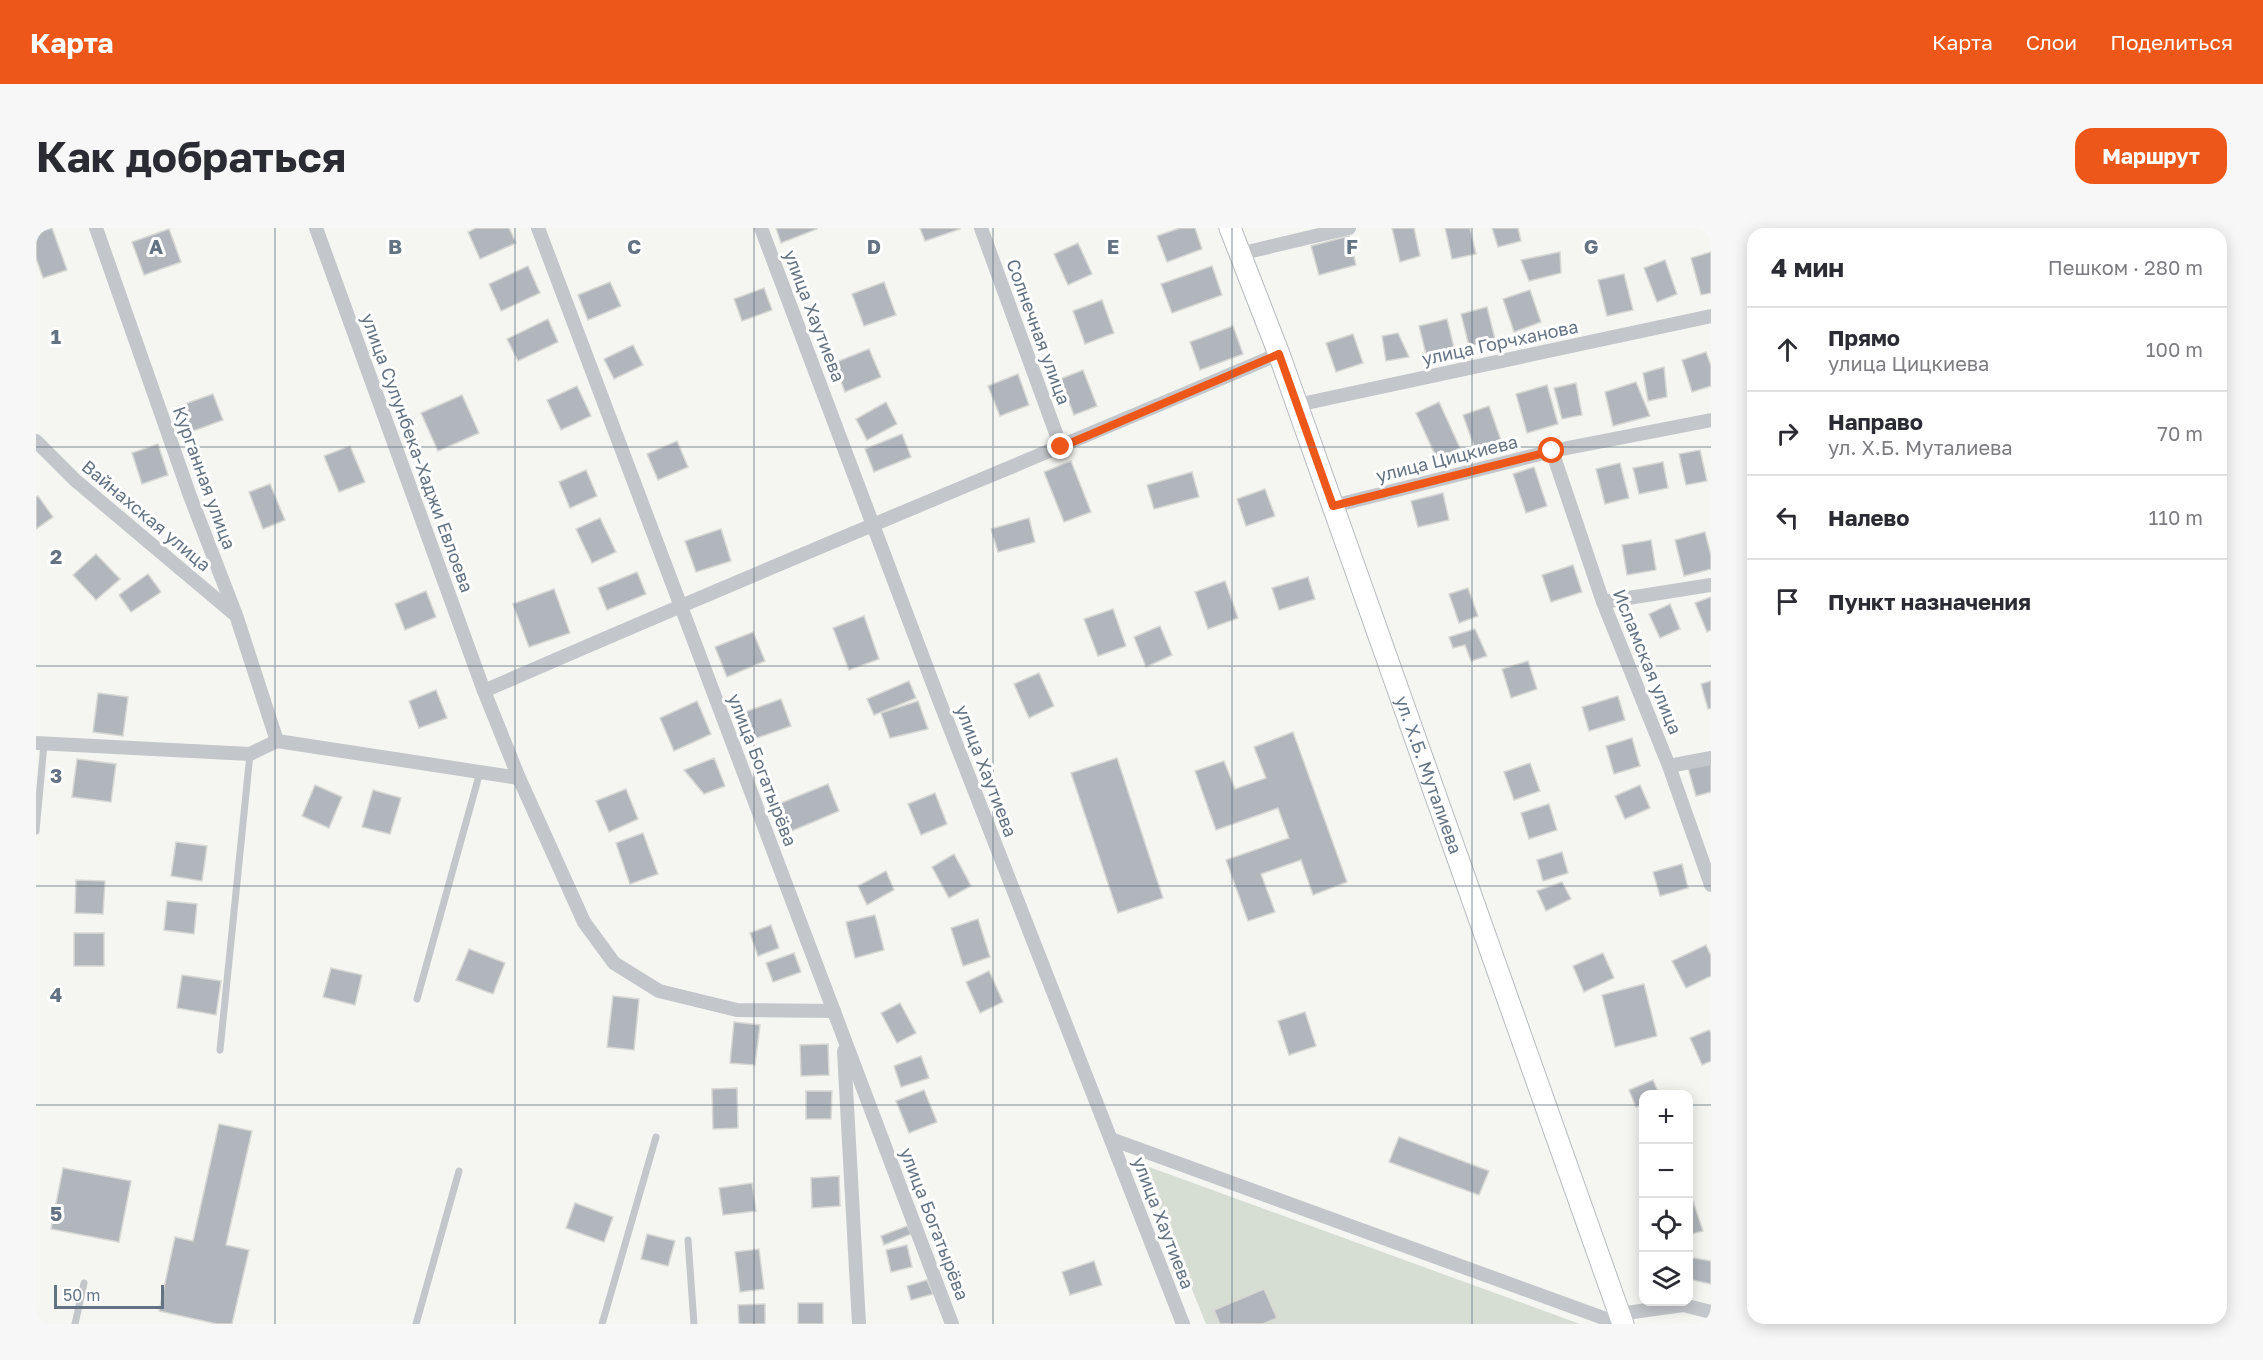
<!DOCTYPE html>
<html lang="ru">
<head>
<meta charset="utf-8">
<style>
	:root { --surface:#fff; --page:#f7f7f7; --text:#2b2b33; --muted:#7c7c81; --line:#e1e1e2; --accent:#ed581a }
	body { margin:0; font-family:"Golos Text",sans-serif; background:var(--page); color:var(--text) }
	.controls { position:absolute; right:18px; bottom:18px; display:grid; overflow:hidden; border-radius:12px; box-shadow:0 3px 15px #0003 }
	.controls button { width:54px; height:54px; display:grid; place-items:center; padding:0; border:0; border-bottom:2px solid var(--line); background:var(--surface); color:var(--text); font:30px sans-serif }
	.scale { position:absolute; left:18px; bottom:15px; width:110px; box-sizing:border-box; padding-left:6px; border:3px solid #637384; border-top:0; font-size:16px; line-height:21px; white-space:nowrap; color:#637384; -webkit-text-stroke:4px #fff; paint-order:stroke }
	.stop { position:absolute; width:18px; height:18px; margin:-14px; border:4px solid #ed581a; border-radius:50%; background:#fff }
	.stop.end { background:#ed581a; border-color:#fff; box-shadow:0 2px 6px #0008 }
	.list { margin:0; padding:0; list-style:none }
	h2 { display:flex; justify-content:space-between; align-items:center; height:78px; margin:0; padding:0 24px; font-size:26px }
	h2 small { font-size:20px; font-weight:400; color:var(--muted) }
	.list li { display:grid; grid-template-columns:39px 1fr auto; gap:18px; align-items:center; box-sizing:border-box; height:84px; padding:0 24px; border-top:2px solid var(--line) }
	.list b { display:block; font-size:22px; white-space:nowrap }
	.list p { margin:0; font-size:20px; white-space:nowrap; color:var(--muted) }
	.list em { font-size:20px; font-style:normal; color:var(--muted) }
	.icon { flex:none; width:33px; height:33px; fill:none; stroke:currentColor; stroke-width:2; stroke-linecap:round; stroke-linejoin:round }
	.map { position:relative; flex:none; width:1675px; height:1096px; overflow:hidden; border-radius:18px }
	header { display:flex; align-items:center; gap:36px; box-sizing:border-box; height:84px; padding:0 30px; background:var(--accent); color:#fff }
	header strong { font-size:28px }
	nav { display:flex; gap:33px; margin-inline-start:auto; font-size:21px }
	.intro { display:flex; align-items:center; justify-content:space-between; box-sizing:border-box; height:144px; padding:0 36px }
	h1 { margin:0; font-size:42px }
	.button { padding:15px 27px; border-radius:18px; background:var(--accent); color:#fff; font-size:21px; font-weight:700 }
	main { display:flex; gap:36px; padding:0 36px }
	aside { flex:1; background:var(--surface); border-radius:18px; box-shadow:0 3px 15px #0003 }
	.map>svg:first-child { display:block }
</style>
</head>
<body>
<header>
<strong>Карта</strong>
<nav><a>Карта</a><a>Слои</a><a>Поделиться</a></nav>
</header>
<div class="intro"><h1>Как добраться</h1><a class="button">Маршрут</a></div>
<main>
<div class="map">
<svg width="1675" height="1096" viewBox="0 0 1675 1096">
	<rect width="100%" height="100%" fill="#f5f6f2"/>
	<!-- green -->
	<polygon fill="#d6ddd2" points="1105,936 1544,1096 1170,1096"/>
	<!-- building -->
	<g fill="#b0b6bc" stroke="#d7d7d4" stroke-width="1.5">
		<polygon points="16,0 31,42 7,50 0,30 0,5"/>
		<polygon points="440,0 473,0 480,15 444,31 432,4"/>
		<polygon points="740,0 781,0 781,1 745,15"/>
		<polygon points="884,0 924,0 924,1 889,13"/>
		<polygon points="1144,0 1159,0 1166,21 1131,34 1121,8"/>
		<polygon points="1356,0 1378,0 1384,28 1364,34"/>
		<polygon points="1409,0 1434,0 1440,26 1416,31"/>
		<polygon points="1456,0 1482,0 1485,13 1462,19"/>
		<polygon points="133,1 145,34 108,47 96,14"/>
		<polygon points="1313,8 1320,37 1283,47 1275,18"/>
		<polygon points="1042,15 1056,46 1032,57 1018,26"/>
		<polygon points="1524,24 1525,45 1493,53 1485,32"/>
		<polygon points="1675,24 1675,65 1665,67 1655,30"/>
		<polygon points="1629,32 1641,66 1621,74 1608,40"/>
		<polygon points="492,38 504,65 465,83 453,56"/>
		<polygon points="1176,38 1186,67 1136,85 1125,56"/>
		<polygon points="1588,46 1597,82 1571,88 1562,52"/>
		<polygon points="574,54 585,78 552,92 542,67"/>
		<polygon points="848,54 860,87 828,98 816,66"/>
		<polygon points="728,60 736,82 706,93 698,71"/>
		<polygon points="1494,62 1505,94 1478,104 1467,71"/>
		<polygon points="1066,72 1078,105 1049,116 1037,83"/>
		<polygon points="1451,79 1459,111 1433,118 1425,86"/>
		<polygon points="512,91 522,114 482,133 471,111"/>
		<polygon points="1411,91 1419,124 1391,130 1383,98"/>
		<polygon points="1197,98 1207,126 1164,142 1154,114"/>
		<polygon points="1362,105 1373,129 1350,133 1346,108"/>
		<polygon points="1317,106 1327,135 1300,144 1290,115"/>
		<polygon points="597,117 607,137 578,151 568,131"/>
		<polygon points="833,121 845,149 809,164 798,135"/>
		<polygon points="1670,124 1675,138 1675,158 1656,164 1646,132"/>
		<polygon points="1628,139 1631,169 1612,173 1607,145"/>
		<polygon points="1047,142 1061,178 1038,187 1024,151"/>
		<polygon points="982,146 993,177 964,188 952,158"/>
		<polygon points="1600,154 1614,188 1577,198 1569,164"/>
		<polygon points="1540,155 1546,187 1526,191 1518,160"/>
		<polygon points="1511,157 1522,196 1491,205 1480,166"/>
		<polygon points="541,158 555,188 525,202 511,172"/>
		<polygon points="177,166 187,192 149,206 140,179"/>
		<polygon points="426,167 443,205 402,223 385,185"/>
		<polygon points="850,174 861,196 831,212 820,191"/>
		<polygon points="1403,174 1424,220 1401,231 1380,185"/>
		<polygon points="1453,178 1466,215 1440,224 1427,187"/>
		<polygon points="866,206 875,229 838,244 829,221"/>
		<polygon points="641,213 652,239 622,252 611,226"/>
		<polygon points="122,216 132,247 106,256 96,225"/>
		<polygon points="314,218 329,254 303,264 288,228"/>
		<polygon points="1664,222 1671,253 1650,257 1643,226"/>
		<polygon points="1035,233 1055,284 1028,294 1008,244"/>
		<polygon points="1627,234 1632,260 1603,266 1597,240"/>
		<polygon points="1584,235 1593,270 1569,276 1560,241"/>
		<polygon points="1498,239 1511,278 1490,285 1477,246"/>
		<polygon points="550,242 561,268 534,280 523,254"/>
		<polygon points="1156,244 1163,269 1118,281 1111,257"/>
		<polygon points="234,256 249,292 227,301 213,264"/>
		<polygon points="1229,261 1239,288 1210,298 1201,271"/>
		<polygon points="1407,265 1413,292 1382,299 1375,273"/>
		<polygon points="2,268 17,289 0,301 0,269"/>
		<polygon points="564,290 580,324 556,335 540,301"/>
		<polygon points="993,290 999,314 962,324 955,301"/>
		<polygon points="685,301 695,333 660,344 649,313"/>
		<polygon points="1669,304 1675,328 1675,341 1648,348 1639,312"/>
		<polygon points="1615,312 1620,342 1591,347 1586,317"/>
		<polygon points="60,326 84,351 60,372 37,347"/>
		<polygon points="1537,337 1546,364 1515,374 1506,347"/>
		<polygon points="601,344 610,366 571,382 562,360"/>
		<polygon points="112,346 125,364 95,384 83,367"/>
		<polygon points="1272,349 1279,371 1243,382 1236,360"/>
		<polygon points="1189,353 1202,390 1172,401 1159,364"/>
		<polygon points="1432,360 1442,388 1423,395 1413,366"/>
		<polygon points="518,361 534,405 493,419 477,376"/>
		<polygon points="390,363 400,389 369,402 359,376"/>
		<polygon points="1675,369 1675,402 1671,404 1659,375"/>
		<polygon points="1634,376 1644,401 1624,410 1613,386"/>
		<polygon points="1077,381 1090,418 1062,428 1048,391"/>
		<polygon points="828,388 843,431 813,442 797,400"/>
		<polygon points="1124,398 1136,427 1110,439 1098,409"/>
		<polygon points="1439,401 1451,428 1435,433 1429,417 1417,420 1413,409"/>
		<polygon points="717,404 729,433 691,449 679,419"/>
		<polygon points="1492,433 1501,461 1475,470 1466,441"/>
		<polygon points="1003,445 1018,478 993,490 978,456"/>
		<polygon points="873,453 880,470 838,487 831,471"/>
		<polygon points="1675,453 1675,480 1672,481 1665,456"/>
		<polygon points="400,462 411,490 383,500 373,473"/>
		<polygon points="62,465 92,469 87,508 57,504"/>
		<polygon points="1582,468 1589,492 1553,503 1546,479"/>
		<polygon points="745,471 755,498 718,511 709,484"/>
		<polygon points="661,473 675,506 638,523 624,490"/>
		<polygon points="882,473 892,501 854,510 845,485"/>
		<polygon points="1257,504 1311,654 1277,667 1265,632 1225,646 1239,684 1212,693 1190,632 1253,610 1242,580 1180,602 1159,543 1188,533 1199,561 1230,550 1218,519"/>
		<polygon points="1596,510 1604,538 1578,546 1570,518"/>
		<polygon points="678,530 689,558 668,566 648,542"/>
		<polygon points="1081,530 1127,670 1082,685 1035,545"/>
		<polygon points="41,531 80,536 75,574 36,569"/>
		<polygon points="1675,534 1675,564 1660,568 1652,540"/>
		<polygon points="1494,535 1504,563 1478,572 1468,544"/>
		<polygon points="792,556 803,583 751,605 740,577"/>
		<polygon points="279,557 306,569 293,600 266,588"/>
		<polygon points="1604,557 1614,580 1589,591 1579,568"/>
		<polygon points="590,561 602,591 573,604 560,573"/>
		<polygon points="337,562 365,570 354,606 326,599"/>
		<polygon points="899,565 911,596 885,607 872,576"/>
		<polygon points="1513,576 1521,602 1493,611 1485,585"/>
		<polygon points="607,605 622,646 594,656 580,615"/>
		<polygon points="140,614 171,618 166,653 135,648"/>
		<polygon points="1526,624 1532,645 1507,653 1501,632"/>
		<polygon points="918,626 935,658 913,670 896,639"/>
		<polygon points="1646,636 1652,660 1624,668 1617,644"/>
		<polygon points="850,643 858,662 831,677 822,658"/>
		<polygon points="40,652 69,653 67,686 39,685"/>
		<polygon points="1526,654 1535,671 1510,683 1501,663"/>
		<polygon points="131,673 161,676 158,706 128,702"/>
		<polygon points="839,687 848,722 819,730 810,694"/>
		<polygon points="942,691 954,729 927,738 915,700"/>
		<polygon points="735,697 743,720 722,728 714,705"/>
		<rect x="38" y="705" width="30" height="33"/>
		<polygon points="1670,717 1675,728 1675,748 1650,760 1636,733"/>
		<polygon points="433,721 469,735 457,766 420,752"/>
		<polygon points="758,725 765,744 737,754 730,735"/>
		<polygon points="1567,725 1578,750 1548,764 1537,738"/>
		<polygon points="295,740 326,747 319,777 287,769"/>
		<polygon points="953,743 967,774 944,785 930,754"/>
		<polygon points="146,747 185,753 180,787 141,780"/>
		<polygon points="1608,756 1621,808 1579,819 1566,767"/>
		<polygon points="577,768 603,771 598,822 571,819"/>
		<polygon points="864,775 880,805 861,815 845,785"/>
		<polygon points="1269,784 1280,818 1253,827 1242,793"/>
		<polygon points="698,794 724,797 719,837 694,835"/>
		<polygon points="1673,802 1675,806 1675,833 1666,837 1654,810"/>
		<polygon points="792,816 793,847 765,848 764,817"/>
		<polygon points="885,828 893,850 865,859 858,838"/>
		<polygon points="1617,852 1623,866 1608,866 1608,875 1600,879 1593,862"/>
		<polygon points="701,860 702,900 677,901 676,861"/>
		<polygon points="888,862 901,894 873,905 860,873"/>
		<polygon points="770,863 796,863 795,891 770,891"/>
		<polygon points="183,896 216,903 190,1017 213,1022 196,1096 181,1096 123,1083 139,1009 157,1013"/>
		<polygon points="1363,909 1453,943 1443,967 1353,934"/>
		<polygon points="27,940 95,953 83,1014 15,1001"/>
		<polygon points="803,948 804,978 776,980 775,950"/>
		<polygon points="716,955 720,983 687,987 683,960"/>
		<polygon points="1657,973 1667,1003 1652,1007 1652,975"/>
		<polygon points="539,975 577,989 568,1014 530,1000"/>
		<polygon points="871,998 875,1006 848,1017 845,1008"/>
		<polygon points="611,1006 639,1013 632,1038 605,1031"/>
		<polygon points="871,1017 876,1039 855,1044 850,1022"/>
		<polygon points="723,1021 728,1061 704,1064 699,1024"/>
		<polygon points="1652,1029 1675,1033 1675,1056 1652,1051"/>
		<polygon points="1058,1033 1066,1057 1034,1067 1026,1044"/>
		<polygon points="891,1052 897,1066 875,1072 871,1058"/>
		<polygon points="1228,1061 1241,1090 1227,1096 1184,1096 1178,1082"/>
		<rect x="762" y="1075" width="25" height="21"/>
		<polygon points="729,1076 729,1096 703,1096 702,1077"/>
	</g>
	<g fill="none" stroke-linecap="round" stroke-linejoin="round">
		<!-- primary casing -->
		<g stroke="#b6babe" stroke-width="23">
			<g id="primary">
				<path id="s1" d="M1194,0L1243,126L1587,1096"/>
			</g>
		</g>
		<!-- service -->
		<g stroke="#c3c6ca" stroke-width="7">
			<polyline points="0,603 8,516"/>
			<polyline points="381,771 444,544"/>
			<polyline points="184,822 214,526"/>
			<polyline points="652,1012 658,1096"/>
			<polyline points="39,1096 48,1055"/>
			<polyline points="380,1096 423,943"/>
			<polyline points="566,1096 620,909"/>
		</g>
		<!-- minor -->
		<g stroke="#c3c6ca" stroke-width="14">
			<polyline points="60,0 154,268 200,387 241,513"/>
			<polyline points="502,0 916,1096"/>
			<polyline points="725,0 903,472 1147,1096"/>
			<polyline points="945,0 1025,219"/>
			<polyline points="1203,26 1313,0"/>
			<polyline points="1261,177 1675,88"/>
			<polyline points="0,213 39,252 197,385"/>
			<polyline points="1516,223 1567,374 1633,538 1675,657"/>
			<polyline points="1297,278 1516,223 1675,192"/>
			<polyline points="1567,374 1675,357"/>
			<path d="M448,463C712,347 978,239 1243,126"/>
			<polyline points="0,515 214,526 241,513 483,550 448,463 280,0"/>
			<polyline points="1633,538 1675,530"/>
			<polyline points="483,550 548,694 578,735 623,763 701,782 798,783"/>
			<polyline points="808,823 823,1096"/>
			<polyline points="1075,911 1584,1096"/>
			<polyline points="1583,1086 1647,1077 1675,1084"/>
		</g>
		<!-- primary -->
		<use href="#primary" stroke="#fff" stroke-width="21"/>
	</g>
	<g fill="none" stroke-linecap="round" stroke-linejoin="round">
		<!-- route -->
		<polyline stroke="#ed581a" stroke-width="8" points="1025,219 1243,126 1297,278 1516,223"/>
	</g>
	<!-- grid -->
	<path fill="none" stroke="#637384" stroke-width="1.5" stroke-opacity="0.55" d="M239,0V1096M479,0V1096M718,0V1096M957,0V1096M1196,0V1096M1436,0V1096M0,219H1675M0,438H1675M0,658H1675M0,877H1608M1652,877H1675"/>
	<g text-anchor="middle" stroke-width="6" stroke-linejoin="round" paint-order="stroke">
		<!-- street labels -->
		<g font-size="18" fill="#637384" stroke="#fff">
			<text transform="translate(778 88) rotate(69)" y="6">улица Хаутиева</text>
			<text transform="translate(1002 104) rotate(70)" y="6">Солнечная улица</text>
			<text transform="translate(1464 115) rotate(-12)" y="6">улица Горчханова</text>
			<text transform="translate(381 225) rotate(70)" y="6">улица Сулунбека-Хаджи Евлоева</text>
			<text transform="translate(1411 231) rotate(-14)" y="6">улица Цицкиева</text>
			<text transform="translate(168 250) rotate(70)" y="6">Курганная улица</text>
			<text transform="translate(110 288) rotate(40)" y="6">Вайнахская улица</text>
			<text transform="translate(1611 434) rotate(68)" y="6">Исламская улица</text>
			<text transform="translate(726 542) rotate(69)" y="6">улица Богатырёва</text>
			<text transform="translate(950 543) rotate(69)" y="6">улица Хаутиева</text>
			<text dy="6" stroke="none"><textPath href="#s1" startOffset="582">ул. Х.Б. Муталиева</textPath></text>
			<text transform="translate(1127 995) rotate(69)" y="6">улица Хаутиева</text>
			<text transform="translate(898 996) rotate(69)" y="6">улица Богатырёва</text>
		</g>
	</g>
	<g font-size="20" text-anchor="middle" font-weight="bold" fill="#637384" stroke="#fff" stroke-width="6" stroke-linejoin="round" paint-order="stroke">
		<text x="120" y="26">A</text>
		<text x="359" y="26">B</text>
		<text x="598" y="26">C</text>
		<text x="838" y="26">D</text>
		<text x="1077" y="26">E</text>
		<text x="1316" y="26">F</text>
		<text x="1555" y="26">G</text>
		<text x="20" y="116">1</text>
		<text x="20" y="336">2</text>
		<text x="20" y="555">3</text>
		<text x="20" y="774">4</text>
		<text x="20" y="993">5</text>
	</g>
</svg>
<div class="controls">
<button>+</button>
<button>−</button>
<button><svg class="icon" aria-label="locate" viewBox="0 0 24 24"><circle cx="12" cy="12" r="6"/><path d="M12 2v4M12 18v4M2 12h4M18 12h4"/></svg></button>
<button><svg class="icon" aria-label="layers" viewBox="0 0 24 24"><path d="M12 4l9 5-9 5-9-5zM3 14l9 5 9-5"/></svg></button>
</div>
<div class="scale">50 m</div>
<div class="stop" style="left:1516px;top:223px"></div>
<div class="stop end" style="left:1025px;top:219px"></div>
</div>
<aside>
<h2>4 мин<small>Пешком · 280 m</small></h2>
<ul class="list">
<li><svg class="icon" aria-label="ahead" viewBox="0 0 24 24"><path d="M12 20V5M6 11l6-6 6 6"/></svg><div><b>Прямо</b><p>улица Цицкиева</p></div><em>100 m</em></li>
<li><svg class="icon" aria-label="right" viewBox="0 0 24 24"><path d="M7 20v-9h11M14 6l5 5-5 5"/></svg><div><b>Направо</b><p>ул. Х.Б. Муталиева</p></div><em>70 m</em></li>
<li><svg class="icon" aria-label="left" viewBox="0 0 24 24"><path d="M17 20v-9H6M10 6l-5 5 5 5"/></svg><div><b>Налево</b></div><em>110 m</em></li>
<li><svg class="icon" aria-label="arrive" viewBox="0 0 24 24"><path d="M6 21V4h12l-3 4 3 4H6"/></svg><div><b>Пункт назначения</b></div></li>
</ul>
</aside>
</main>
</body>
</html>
